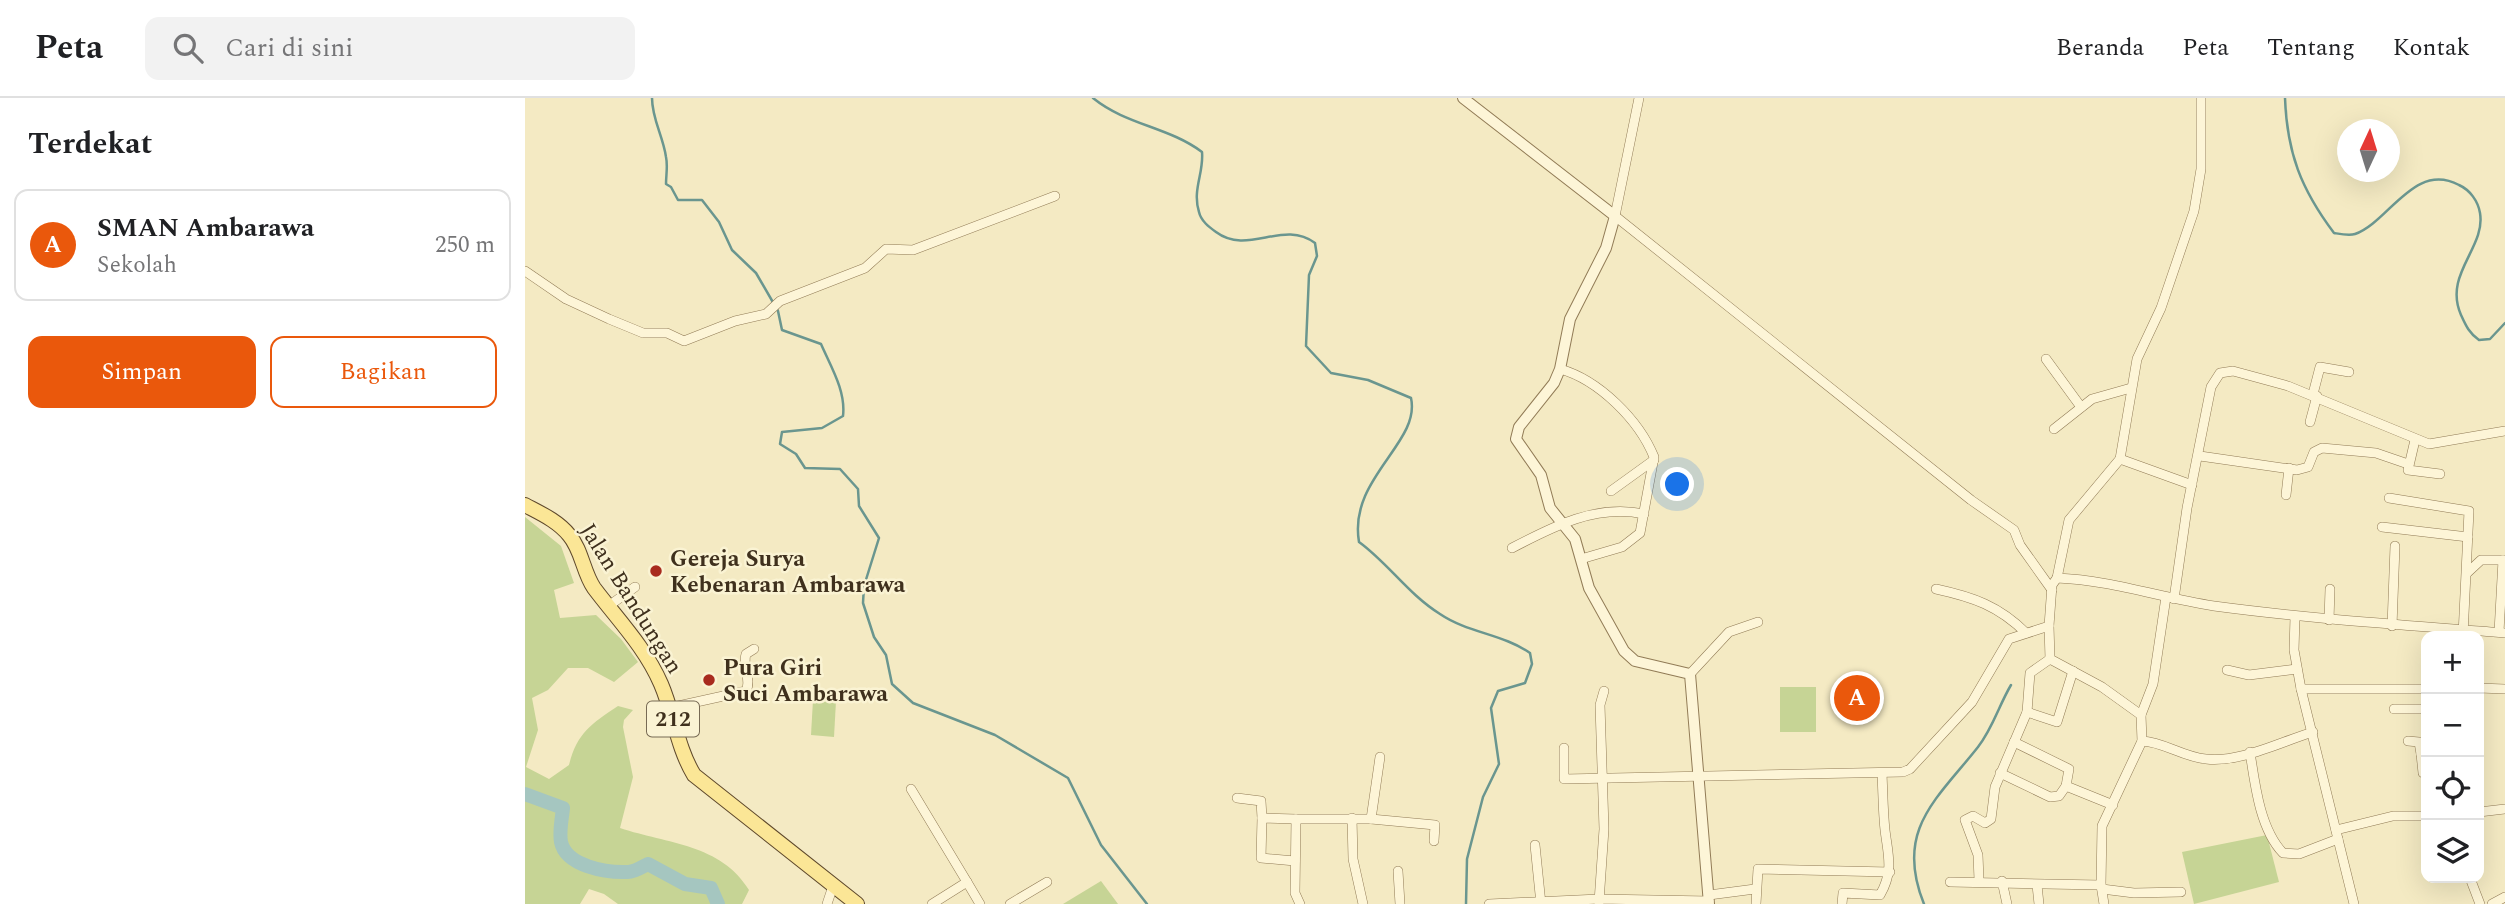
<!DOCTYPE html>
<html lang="id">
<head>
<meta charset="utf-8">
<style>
	:root { --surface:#fff; --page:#f2f2f2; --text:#202124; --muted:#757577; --line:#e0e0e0; --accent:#ea580c }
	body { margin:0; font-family:Spectral,serif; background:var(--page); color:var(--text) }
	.controls { position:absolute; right:21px; bottom:21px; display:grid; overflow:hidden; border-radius:14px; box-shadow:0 7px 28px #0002 }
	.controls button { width:63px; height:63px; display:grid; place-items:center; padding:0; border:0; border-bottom:2px solid var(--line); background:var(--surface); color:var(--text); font:35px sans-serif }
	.compass { position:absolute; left:1812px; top:21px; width:63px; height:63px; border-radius:50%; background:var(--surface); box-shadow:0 7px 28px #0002; rotate:4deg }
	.you { position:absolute; left:1153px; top:387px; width:24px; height:24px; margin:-18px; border:5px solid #fff; border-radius:50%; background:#1a73e8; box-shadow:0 0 0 10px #1a73e833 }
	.badge { display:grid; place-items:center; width:46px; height:46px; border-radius:50%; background:var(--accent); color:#fff; font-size:23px; font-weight:700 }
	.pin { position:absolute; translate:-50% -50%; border:4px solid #fff; box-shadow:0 2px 7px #0006 }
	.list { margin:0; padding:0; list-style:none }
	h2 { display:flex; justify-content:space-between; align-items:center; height:91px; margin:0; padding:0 28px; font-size:30px }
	h2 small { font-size:23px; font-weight:400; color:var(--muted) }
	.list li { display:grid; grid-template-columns:46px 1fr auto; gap:21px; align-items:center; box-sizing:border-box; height:112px; margin:0 14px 14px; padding:0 14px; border:2px solid var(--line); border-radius:14px }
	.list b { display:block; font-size:26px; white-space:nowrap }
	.list p { margin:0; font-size:23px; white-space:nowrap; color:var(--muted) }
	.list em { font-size:23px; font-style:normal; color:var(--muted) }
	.actions { display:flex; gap:14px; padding:21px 28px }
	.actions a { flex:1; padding:16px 0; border:2px solid var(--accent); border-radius:14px; text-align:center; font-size:24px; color:var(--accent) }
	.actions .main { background:var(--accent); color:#fff }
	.icon { flex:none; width:38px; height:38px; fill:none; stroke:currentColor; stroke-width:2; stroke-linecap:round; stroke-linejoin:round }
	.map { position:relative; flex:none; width:1980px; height:806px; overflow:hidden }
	header { display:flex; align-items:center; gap:42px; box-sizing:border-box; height:98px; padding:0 35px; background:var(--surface); border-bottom:2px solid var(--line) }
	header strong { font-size:33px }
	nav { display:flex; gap:38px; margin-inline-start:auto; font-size:24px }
	.search { width:490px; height:63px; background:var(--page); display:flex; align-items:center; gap:18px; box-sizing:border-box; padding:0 24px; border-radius:14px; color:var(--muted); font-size:26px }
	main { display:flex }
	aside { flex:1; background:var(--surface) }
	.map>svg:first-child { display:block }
</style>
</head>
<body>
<header>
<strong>Peta</strong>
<div class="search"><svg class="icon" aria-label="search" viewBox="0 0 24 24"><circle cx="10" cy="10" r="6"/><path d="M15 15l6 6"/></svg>Cari di sini</div>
<nav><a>Beranda</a><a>Peta</a><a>Tentang</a><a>Kontak</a></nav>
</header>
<main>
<aside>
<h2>Terdekat<small></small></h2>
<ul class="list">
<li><span class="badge">A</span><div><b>SMAN Ambarawa</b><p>Sekolah</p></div><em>250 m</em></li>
</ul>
<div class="actions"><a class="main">Simpan</a><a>Bagikan</a></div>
</aside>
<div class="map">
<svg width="1980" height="806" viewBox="0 0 1980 806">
	<rect width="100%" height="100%" fill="#f4eac3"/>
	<!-- green -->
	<g fill="#c6d495">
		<path d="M0,419L36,448L49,485L29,492L35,520L71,517L96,541L113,564L89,584L63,570H43L23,592L7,600L13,632L1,669L24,681L44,667C52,635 66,626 93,608L108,612L99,622L98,629L108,679L95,730C143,746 196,746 224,792L217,806H93L79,796L64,791L55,806H0Z"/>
		<rect x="1255" y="589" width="36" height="45"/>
		<polygon points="288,602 311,603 309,639 286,637"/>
		<polygon points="1742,737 1754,784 1669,806 1657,754"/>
		<polygon points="576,783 593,806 538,806"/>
	</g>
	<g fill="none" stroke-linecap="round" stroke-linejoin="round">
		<!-- stream -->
		<g stroke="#6a968f" stroke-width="2.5">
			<path d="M127,0C127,21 138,38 141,59C143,68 141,77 141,86L146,89L153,102H177L194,124L207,152L231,175L253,213L257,232L296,246C306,269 321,293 318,318L297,330L257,334L255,346L271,356L280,370L315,371L333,391L334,408L354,440L339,488L338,505L349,539L361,557L367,586L388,605L470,637L543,680L576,747L622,806"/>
			<path d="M568,0C601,27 644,29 677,54C679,75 667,92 674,114C676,123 684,129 691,134C723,158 758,121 790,145L792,158L784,177L781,248L806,275L843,282L886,300C896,345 823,380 834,444C863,465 883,496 915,516C943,535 978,536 1005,555L1007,566L1000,585L973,593L966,610L974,666L958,699L942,761L941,806"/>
			<path d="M1760,0C1762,55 1776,91 1809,135C1815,136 1824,138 1830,136C1864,124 1889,63 1934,87C1945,92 1953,103 1955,115C1961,150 1918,176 1936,217C1941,228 1944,235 1954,242L1965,241L1980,225"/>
			<path d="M1399,806C1369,732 1412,701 1453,649C1468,630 1474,607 1486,587"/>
		</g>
		<!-- river -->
		<path stroke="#a5c6c0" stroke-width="14" d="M0,696L38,710C37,721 34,733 36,744C41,768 81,775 103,774C110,774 117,769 123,766L160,786L186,790L193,806"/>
		<!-- minor casing -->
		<g stroke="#917b56" stroke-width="10">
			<g id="minor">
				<polyline points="1114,0 1090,118 1446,402 1489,432 1495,447 1527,492"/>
				<polyline points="0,173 41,201 84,221 118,235 142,235 159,243 210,223 241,216 255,203 340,170 361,151 388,152 530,98"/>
				<polyline points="1521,261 1556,309"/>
				<path d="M1035,271C1074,282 1114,322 1129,359L1115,435L1097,449L1056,461"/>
				<polyline points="1788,296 1795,269 1824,274"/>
				<polyline points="1785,324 1792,298"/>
				<polyline points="1529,331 1567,301 1606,290"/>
				<polyline points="1890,342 1883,372 1915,376"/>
				<polyline points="1675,358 1772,372 1783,369 1789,354 1797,350 1851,355 1883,366"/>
				<polyline points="1595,361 1667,387"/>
				<polyline points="1086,393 1129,362"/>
				<polyline points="1761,397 1764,370"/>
				<polyline points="1864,400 1944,413 1938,537"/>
				<polyline points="1857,429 1943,439"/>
				<path d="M987,450C1029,428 1071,406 1119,416"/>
				<polyline points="1942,475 1956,462 1980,462"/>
				<polyline points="1532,480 1544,422 1595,361 1612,261 1636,210 1669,113 1676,71 1676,0"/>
				<path d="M1411,491C1448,499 1474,508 1501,535"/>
				<polyline points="1649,501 1662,410 1686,289 1695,275 1708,273 1763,288 1904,346 1980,333"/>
				<polyline points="85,507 110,489"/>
				<polyline points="1770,519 1769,552 1776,591 1829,806"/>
				<polyline points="1804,522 1805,491"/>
				<polyline points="1524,528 1525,561 1577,589 1616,617 1617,643 1577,728 1576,787 1579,806"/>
				<polyline points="1867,528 1870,448"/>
				<polyline points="1974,534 1978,462"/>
				<polyline points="1702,572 1724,577 1772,571"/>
				<polyline points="1165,576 1204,534 1233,524"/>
				<polyline points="1954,590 1980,591"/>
				<polyline points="1776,591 1901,591"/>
				<path d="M144,610L221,593C227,582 217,568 221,556L229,551"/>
				<polyline points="1869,611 1901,611"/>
				<polyline points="1502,614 1532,624 1548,573"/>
				<polyline points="1616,617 1628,586 1641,499"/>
				<path d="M1617,643C1639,644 1658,659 1681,661C1715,665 1755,644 1788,634"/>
				<polyline points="1883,643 1894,644 1896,656 1901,656"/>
				<polyline points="1489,644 1544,671 1541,688 1588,707"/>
				<path d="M1039,650V681L1378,674L1385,671L1447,604L1484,541L1524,528L1527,487L1532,480C1585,482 1637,500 1689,508C1786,521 1882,527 1980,535"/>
				<path d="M1725,654C1730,687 1735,731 1758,755L1774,756L1813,741"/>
				<polyline points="1896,656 1898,675 1901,676"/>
				<polyline points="1475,675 1525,699 1534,698 1541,688"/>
				<polyline points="386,691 442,784"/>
				<polyline points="712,700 736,703 737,720"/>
				<polyline points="1954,714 1980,711"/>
				<polyline points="827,720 828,761 838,806"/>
				<polyline points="846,721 855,659"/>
				<polyline points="1811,732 1868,718 1901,718"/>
				<polyline points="1010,747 1016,806"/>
				<polyline points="770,763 736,760 737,720 771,721"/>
				<polyline points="873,773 875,806"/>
				<polyline points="1945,780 1955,806"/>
				<polyline points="1454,782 1453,757 1440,722 1448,718 1460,725 1466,721 1470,689 1502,614 1505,575 1525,561"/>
				<polyline points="1477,783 1482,806"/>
				<polyline points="1425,784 1576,787"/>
				<polyline points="1512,787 1514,806"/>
				<polyline points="1577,791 1609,795 1656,794"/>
				<polyline points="1184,797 1230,791"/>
				<polyline points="1074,804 1079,731 1075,607 1079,593"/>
				<polyline points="302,806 308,788"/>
				<polyline points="407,806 442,784 455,806"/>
				<polyline points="485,806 522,784"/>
				<polyline points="775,806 770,795 771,721 846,721 910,727 909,743"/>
				<polyline points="964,806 1074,801 1184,803"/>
				<polyline points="1231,806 1233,771 1365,774"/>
				<path d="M1317,806L1318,795L1355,797C1369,773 1363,757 1360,732C1358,714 1358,695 1357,676"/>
				<polyline points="1967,806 1980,799"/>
			</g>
		</g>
		<!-- tertiary casing -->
		<g stroke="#917b56" stroke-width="12">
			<polyline id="tertiary" points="938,0 1090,118 1081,150 1045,221 1035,271 1029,285 994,329 991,341 1016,377 1025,410 1050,441 1064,490 1099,553 1110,563 1165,576 1184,806"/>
		</g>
		<!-- primary casing -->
		<g stroke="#5e482b" stroke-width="16">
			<path id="primary" d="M0,407C15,415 33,423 44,437C57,452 58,474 69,490C93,522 120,549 136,586C149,616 152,649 169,677L332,806"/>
		</g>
		<!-- minor -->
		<use href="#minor" stroke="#fdf5d7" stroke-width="9"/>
		<!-- tertiary -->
		<use href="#tertiary" stroke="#fdf5d7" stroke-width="10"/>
		<!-- primary -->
		<use href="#primary" stroke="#fbe696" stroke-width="14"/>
	</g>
	<!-- markers -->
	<g fill="#a82b1e" stroke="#faf3d3" stroke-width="2.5">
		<circle cx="131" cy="473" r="7"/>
		<circle cx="184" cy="582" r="7"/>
	</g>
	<g text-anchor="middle" stroke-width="5" stroke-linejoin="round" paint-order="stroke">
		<!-- shield labels -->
		<rect fill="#faf3d3" stroke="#776a54" stroke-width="2" x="122" y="603.5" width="52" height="35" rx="5"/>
		<g font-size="21" font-weight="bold" fill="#3f301d">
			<text x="148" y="628">212</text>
		</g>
		<!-- poi labels -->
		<g font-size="23" font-weight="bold" fill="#3f301d" stroke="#faf3d3" text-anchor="start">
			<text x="145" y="468">Gereja Surya<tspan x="145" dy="26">Kebenaran Ambarawa</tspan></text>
			<text x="198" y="577">Pura Giri<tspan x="198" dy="26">Suci Ambarawa</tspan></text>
		</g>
		<!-- street labels -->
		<g font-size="23" fill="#3f301d" stroke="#faf3d3">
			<text transform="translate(107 500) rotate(58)" y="8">Jalan Bandungan</text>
		</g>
	</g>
</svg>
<div class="controls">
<button>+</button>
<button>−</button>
<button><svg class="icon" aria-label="locate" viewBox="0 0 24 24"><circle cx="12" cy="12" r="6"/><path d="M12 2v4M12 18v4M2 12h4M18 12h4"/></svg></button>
<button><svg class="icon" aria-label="layers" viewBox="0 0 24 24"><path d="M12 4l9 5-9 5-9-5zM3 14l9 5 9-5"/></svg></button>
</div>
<svg class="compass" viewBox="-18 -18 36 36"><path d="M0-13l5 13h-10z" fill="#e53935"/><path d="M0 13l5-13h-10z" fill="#757577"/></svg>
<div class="you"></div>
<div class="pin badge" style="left:1332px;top:600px">A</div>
</div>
</main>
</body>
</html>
